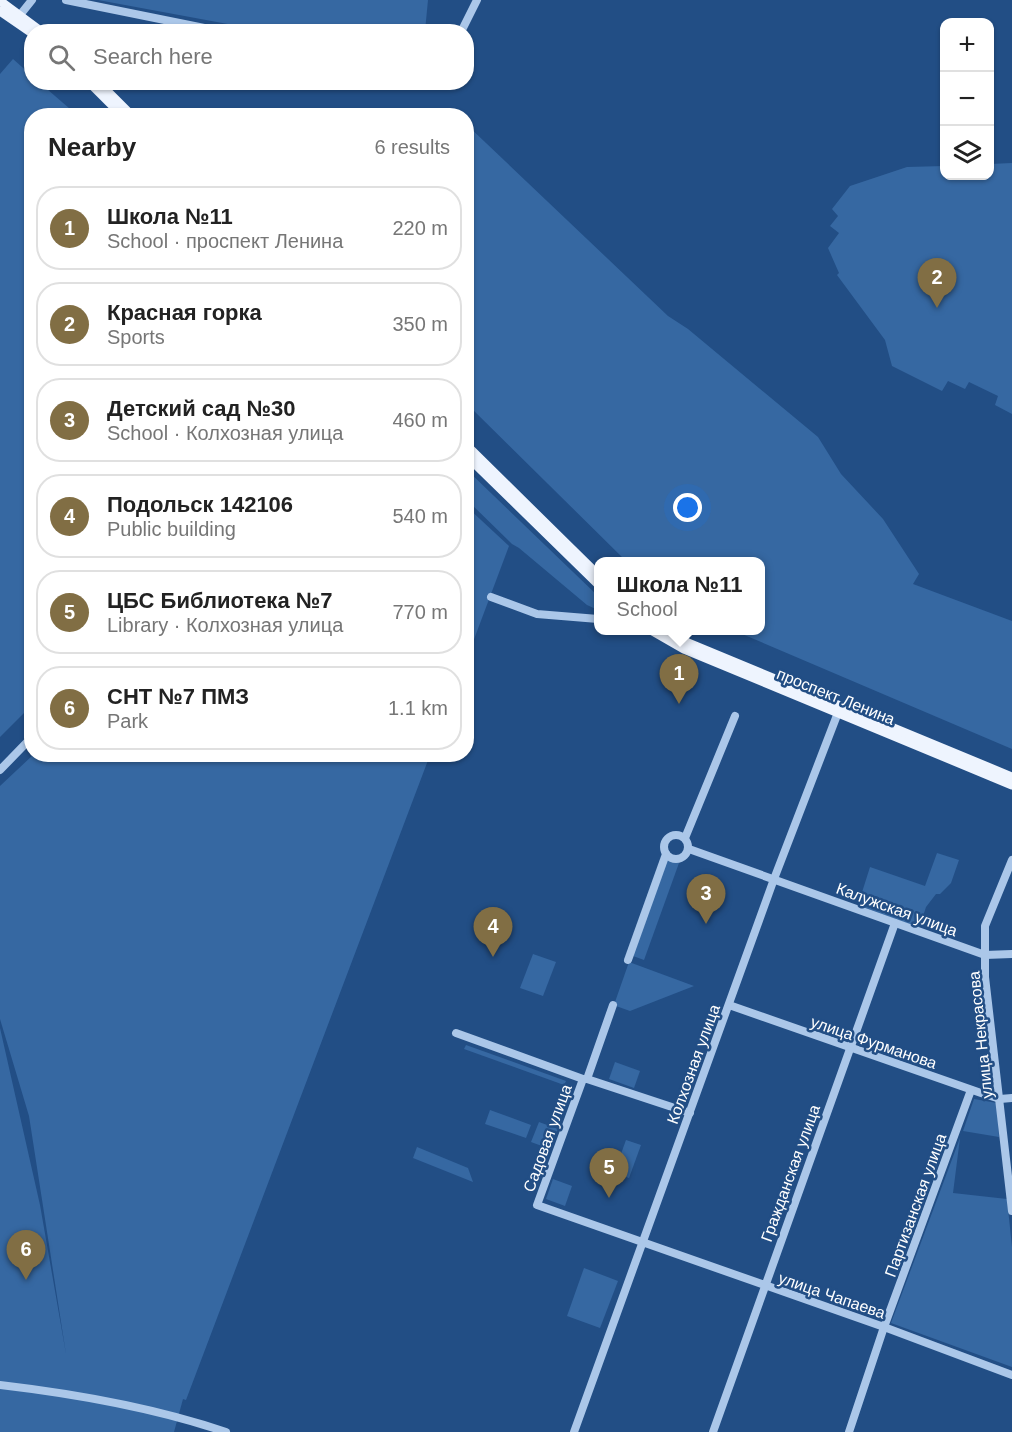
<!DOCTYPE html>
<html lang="en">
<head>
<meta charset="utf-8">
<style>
	:root { --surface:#fff; --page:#f6f6f6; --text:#222; --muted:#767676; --line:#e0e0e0; --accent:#816e44 }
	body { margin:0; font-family:Helvetica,sans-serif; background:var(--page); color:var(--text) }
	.controls { position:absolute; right:18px; top:18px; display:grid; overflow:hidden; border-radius:12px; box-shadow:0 2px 4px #0004 }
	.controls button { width:54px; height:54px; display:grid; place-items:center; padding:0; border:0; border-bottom:2px solid var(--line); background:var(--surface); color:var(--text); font:30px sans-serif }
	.you { position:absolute; left:688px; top:508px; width:21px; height:21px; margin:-15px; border:4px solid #fff; border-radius:50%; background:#1a73e8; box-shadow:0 0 0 9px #1a73e833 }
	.badge { display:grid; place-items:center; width:39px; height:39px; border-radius:50%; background:var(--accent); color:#fff; font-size:20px; font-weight:700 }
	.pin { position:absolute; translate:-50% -50px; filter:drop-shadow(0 2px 3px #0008) }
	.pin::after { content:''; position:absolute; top:32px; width:21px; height:18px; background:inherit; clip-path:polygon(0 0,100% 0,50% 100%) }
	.popup { position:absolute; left:594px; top:557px; width:171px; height:78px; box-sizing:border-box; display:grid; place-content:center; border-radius:12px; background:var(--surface); filter:drop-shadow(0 2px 4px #0005); font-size:20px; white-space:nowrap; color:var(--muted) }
	.popup b { font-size:22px; color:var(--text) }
	.popup::after { content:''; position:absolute; left:50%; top:100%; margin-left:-12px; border:12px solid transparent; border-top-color:var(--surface) }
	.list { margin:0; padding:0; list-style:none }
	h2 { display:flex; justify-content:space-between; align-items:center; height:78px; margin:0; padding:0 24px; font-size:26px }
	h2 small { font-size:20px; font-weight:400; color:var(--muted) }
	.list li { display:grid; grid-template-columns:39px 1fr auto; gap:18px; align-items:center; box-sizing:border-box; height:84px; margin:0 12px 12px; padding:0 12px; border:2px solid var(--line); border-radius:24px }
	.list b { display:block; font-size:22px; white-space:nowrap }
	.list p { margin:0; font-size:20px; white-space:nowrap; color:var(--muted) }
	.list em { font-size:20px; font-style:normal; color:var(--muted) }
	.icon { flex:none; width:33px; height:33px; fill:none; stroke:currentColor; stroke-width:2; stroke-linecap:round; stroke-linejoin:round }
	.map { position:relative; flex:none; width:1012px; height:1432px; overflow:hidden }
	.search { position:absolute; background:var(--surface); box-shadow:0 2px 4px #0004; left:24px; top:24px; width:450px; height:66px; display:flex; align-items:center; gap:15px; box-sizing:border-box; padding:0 21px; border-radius:24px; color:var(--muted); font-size:22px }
	.panel { position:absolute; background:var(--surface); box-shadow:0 2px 4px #0004; left:24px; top:108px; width:450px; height:654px; border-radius:24px }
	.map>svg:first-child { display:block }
</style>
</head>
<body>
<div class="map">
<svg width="1012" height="1432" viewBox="0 0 1012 1432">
	<rect width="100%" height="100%" fill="#224e85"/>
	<!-- green -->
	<g fill="#3668a2">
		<polygon points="98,0 428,0 425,31 265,31"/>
		<polygon points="13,59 31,75 32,82 40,83 77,115 32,116 31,706 0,737 0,74"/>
		<polygon points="467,125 668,316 688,329 818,437 841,474 883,519 919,574 913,584 1012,621 1012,749 735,631 760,630 760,562 626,561 467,404"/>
		<polygon points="1012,163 1012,414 995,405 998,396 969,382 965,389 948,381 942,391 892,366 885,340 837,275 839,273 828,248 839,233 830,226 838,216 832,209 850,186 907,167 944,166 944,176 990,176 990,164"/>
		<polygon points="467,470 598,596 598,610 587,605 519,548 512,544 467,500"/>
		<polygon points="467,507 509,546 467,658"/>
		<polygon points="33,755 430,755 186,1400 183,1399 174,1432 0,1432 0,1028 40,1205 66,1354 29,1116 0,1019 0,786"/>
		<polygon points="937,853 959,860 951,883 940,894 936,894 926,907 919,928 858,905 870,867 925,886"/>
		<polygon points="667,859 679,863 644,960 633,956"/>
		<polygon points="533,954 556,962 543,996 520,988"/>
		<polygon points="629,962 694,986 630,1011 616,1006 617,1004 615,1002"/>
		<polygon points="466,1045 566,1081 564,1085 464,1049"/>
		<polygon points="615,1062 640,1071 634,1088 609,1079"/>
		<polygon points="974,1099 997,1103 999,1137 963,1131"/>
		<polygon points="490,1110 531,1125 526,1138 485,1124"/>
		<polygon points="539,1122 558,1129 550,1149 531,1142"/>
		<polygon points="960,1138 953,1193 1007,1199 1012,1247 1012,1367 891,1323"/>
		<polygon points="626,1140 641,1145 629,1178 614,1173"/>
		<polygon points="417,1147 468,1168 473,1182 413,1158"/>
		<polygon points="553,1179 572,1186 565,1206 546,1199"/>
		<polygon points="584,1268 618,1281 600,1328 567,1316"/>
	</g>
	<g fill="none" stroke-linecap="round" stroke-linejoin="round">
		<!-- minor -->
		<g stroke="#abc7e9" stroke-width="8">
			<polyline points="66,0 224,32"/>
			<polyline points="20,15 32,0"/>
			<polyline points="461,32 477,0"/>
			<polyline points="491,597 537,614 598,619"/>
			<polyline points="0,770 32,737"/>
			<circle cx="676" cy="847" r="12"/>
			<polyline points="685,838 735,716"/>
			<polyline points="689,849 985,955 1012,954"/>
			<polyline points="1012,860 985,926 985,977 1012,1211"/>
			<polyline points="628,960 666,854"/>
			<polyline points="729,1005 981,1093 1000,1099 1012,1098"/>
			<polyline points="456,1033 583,1079 587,1079 690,1113"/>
			<polyline points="583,1079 537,1205 884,1327 1012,1375"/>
			<polyline points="587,1079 613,1005"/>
			<path d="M0,1385C77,1394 152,1407 226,1432"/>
			<polyline points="574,1432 774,879 839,710"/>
			<polyline points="713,1432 895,923"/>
			<polyline points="849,1432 884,1327 971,1090"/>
		</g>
		<!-- major -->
		<g stroke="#eef4fe" stroke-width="9">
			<polyline points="0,1 42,32"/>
			<polyline points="0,11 32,33"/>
			<polyline points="89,82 123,116"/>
			<polyline points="98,82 132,116"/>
			<polyline points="466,445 598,575"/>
			<polyline points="466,455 598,584"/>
			<polyline points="651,630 684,649 1012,785"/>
			<polyline points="665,630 688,643 1012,777"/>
		</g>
	</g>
	<g text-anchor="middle" stroke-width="5" stroke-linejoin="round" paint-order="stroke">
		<!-- street labels -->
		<g font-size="16" fill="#fff" stroke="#224e85">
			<text transform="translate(836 696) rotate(22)" y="6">проспект Ленина</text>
			<text transform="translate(897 909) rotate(20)" y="6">Калужская улица</text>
			<text transform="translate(980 1035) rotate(-96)" y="6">улица Некрасова</text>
			<text transform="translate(874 1042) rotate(19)" y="6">улица Фурманова</text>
			<text transform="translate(693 1064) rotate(-70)" y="6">Колхозная улица</text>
			<text transform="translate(547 1138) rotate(-70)" y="6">Садовая улица</text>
			<text transform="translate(790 1173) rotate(-70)" y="6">Гражданская улица</text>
			<text transform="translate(915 1205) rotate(-70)" y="6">Партизанская улица</text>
			<text transform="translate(832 1295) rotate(19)" y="6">улица Чапаева</text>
		</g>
	</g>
</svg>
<div class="controls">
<button>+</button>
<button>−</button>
<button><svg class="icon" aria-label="layers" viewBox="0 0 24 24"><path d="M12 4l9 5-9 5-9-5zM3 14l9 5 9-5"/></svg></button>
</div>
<div class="you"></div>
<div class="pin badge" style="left:679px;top:704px">1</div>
<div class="popup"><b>Школа №11</b>School</div>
<div class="pin badge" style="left:937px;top:308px">2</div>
<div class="pin badge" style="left:706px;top:924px">3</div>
<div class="pin badge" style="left:493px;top:957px">4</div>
<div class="pin badge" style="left:609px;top:1198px">5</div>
<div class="pin badge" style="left:26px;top:1280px">6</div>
<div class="search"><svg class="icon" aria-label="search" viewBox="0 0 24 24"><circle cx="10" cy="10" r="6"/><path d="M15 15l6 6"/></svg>Search here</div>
<section class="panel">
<h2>Nearby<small>6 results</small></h2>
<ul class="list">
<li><span class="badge">1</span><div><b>Школа №11</b><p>School · проспект Ленина</p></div><em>220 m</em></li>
<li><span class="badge">2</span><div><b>Красная горка</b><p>Sports</p></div><em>350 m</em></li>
<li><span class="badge">3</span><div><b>Детский сад №30</b><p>School · Колхозная улица</p></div><em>460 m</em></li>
<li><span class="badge">4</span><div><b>Подольск 142106</b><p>Public building</p></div><em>540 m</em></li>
<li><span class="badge">5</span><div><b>ЦБС Библиотека №7</b><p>Library · Колхозная улица</p></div><em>770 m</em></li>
<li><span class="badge">6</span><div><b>СНТ №7 ПМЗ</b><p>Park</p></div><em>1.1 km</em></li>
</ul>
</section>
</div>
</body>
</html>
